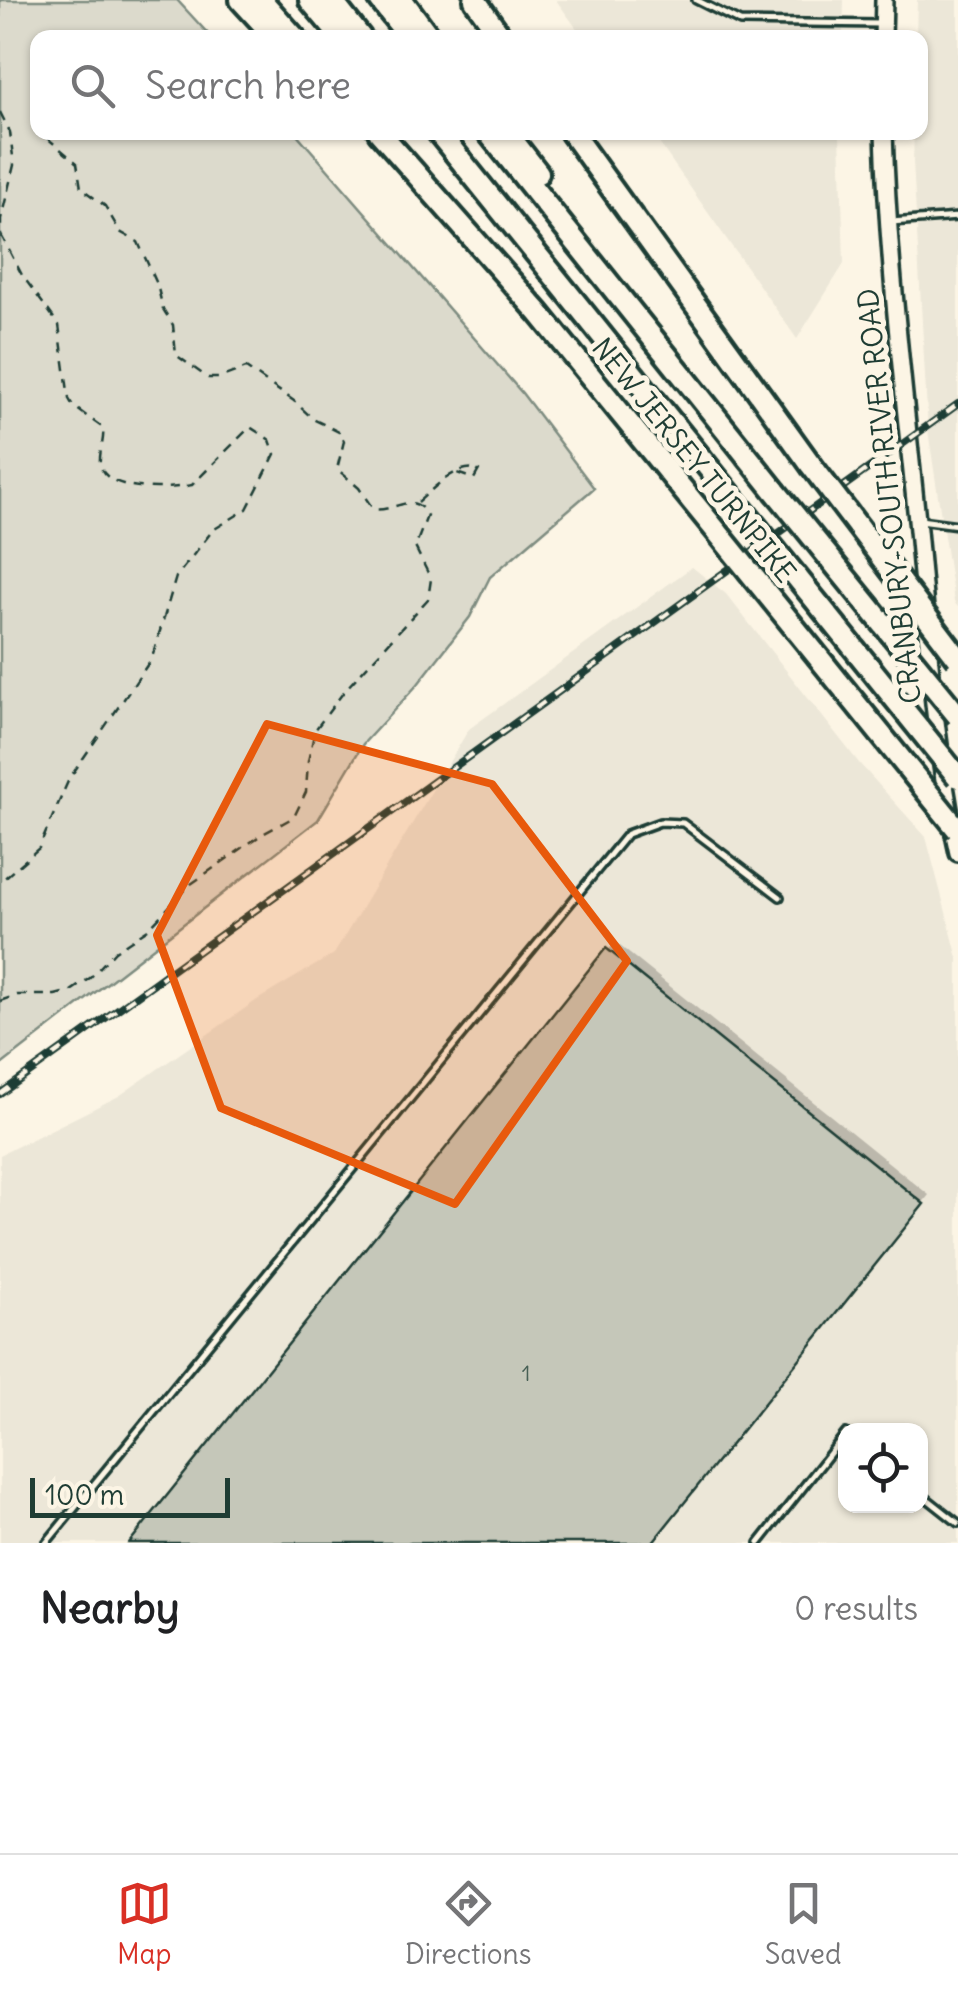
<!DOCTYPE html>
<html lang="en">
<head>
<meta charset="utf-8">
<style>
	:root { --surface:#fff; --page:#f2f2f2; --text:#202124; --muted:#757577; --line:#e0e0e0; --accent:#d93025 }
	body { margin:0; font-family:Delius,sans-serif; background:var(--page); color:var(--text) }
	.controls { position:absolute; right:30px; bottom:30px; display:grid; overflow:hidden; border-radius:20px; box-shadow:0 2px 8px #0004 }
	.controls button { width:90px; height:90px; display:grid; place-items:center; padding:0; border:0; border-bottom:2px solid var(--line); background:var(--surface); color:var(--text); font:50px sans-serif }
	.scale { position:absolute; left:30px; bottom:25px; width:200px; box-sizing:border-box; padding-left:10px; border:5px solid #1f3d34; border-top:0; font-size:28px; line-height:35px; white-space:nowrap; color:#1f3d34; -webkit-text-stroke:8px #fcf5e5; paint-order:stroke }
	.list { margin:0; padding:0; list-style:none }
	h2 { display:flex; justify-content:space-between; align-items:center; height:130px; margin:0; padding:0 40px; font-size:42px }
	h2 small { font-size:32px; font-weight:400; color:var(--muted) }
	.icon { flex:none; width:55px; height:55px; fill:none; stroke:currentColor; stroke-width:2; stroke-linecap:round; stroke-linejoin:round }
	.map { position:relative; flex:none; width:958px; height:1543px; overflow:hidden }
	.search { position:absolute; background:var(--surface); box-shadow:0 2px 8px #0004; left:30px; right:30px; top:30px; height:110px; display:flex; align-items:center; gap:25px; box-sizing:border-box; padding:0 35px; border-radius:20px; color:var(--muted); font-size:38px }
	.sheet { height:310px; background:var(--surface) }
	nav { display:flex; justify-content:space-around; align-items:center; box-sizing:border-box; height:140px; border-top:2px solid var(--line); background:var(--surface); font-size:28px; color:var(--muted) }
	nav a { display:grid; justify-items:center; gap:5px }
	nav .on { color:var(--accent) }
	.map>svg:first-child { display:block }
</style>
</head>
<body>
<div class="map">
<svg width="958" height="1543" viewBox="0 0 958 1543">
	<rect width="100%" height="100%" fill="#fcf5e5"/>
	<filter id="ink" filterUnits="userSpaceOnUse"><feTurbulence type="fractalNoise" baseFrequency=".01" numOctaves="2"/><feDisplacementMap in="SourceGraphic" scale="20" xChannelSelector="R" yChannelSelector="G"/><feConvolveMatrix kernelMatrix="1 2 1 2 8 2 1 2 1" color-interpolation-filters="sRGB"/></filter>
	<g filter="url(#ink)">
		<!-- built -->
		<g fill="#ece7d8" fill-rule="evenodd">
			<polygon points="556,0 844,0 843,37 583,37"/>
			<polygon points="917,0 958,0 958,607 954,602 928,430 913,161 914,133 920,132 920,38 916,37"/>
			<polygon points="652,133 840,133 844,264 797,339"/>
			<path d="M692,567L726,594L859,763L926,837L958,958V1543H0V1155L119,1096L257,1000L334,954L469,729ZM846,1430H920V1506H846Z"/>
		</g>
		<!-- green -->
		<polygon fill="#dcdacc" stroke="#7e8c80" stroke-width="2.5" points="0,0 177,0 211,37 38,38 38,132 296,133 522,393 594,488 490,577 470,617 418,684 363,744 318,820 0,1066"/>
		<!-- shadow -->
		<polygon fill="#0003" points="615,942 929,1195 650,1543 132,1543"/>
		<!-- building -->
		<polygon fill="#c5c7b9" stroke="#1f3d34" stroke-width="2.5" points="606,948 924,1204 652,1543 129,1543"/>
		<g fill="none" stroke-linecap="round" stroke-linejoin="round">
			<!-- service casing -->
			<g stroke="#1f3d34" stroke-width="12">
				<g id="service">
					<polyline points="696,0 740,22 880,24"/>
					<polyline points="891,222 958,217"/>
					<polyline points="920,520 958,525"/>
					<polyline points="920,1493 958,1523"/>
					<polyline points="46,1543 627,834 660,822 683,823 780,897"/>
					<polyline points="759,1543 846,1433"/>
				</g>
			</g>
			<!-- secondary casing -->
			<g stroke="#1f3d34" stroke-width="22">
				<g id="secondary">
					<polyline points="883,38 884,0"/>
					<path d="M884,132C888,262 904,391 917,520C928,631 933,744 958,853"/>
				</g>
			</g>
			<!-- motorway casing -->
			<g stroke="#1f3d34" stroke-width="28">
				<g id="motorway">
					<polyline points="241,0 276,38"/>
					<polyline points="261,0 295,38"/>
					<polyline points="310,0 342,38"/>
					<polyline points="331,0 361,38"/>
					<polyline points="380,0 410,38"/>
					<polyline points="402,0 430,38"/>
					<polyline points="475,0 502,38"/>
					<polyline points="379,132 539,313 718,533"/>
					<polyline points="438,132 745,513"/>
					<polyline points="488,132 775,491"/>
					<polyline points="506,132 538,173"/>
					<polyline points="571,132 811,465"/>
				</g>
			</g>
			<!-- path -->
			<g stroke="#1f3d34" stroke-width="2.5" stroke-dasharray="10 8" stroke-linecap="butt">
				<polyline points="37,105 38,105"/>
				<path d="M0,112L10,132L14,165L1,219V235L22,275L59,325L69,399L73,406L103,428C105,441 97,456 101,468C111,493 171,489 192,485L250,427L270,440L275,454L247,509L213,530L176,577L152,658L69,779L39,848L0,882"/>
				<path d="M418,502C433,489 458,462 479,470L474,479L457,473"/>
				<path d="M0,1001L17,995H55L71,991L90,978L115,951L148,929L191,884L261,835L294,817L306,792L308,761L315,730L346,689L428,599L431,579L415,547L427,516C414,489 394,513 373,509L359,488L337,469L344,441L341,433L313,419L294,401L246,368L219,378H208L176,355L173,325L163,309L157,284L138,242L120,232L105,206L81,188L77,163L40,132"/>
			</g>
			<!-- service -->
			<use href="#service" stroke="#fcf5e5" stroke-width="5"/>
			<!-- secondary -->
			<use href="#secondary" stroke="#fcf5e5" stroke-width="15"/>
			<!-- motorway -->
			<use href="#motorway" stroke="#fcf5e5" stroke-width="20"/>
			<!-- rail casing -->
			<g stroke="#1f3d34" stroke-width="8">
				<polyline id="rail" points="0,1094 958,404"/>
			</g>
			<!-- rail -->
			<use href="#rail" stroke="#fcf5e5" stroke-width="4" stroke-dasharray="11" stroke-linecap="butt"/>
			<!-- motorway-bridge casing -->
			<g stroke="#1f3d34" stroke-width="28" stroke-linecap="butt">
				<g id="motorway-bridge">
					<polyline points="811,465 958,658"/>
					<polyline points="775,491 958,716"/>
					<polyline points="745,513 958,777"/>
					<polyline points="718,533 958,830"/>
				</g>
			</g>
			<!-- motorway-bridge -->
			<use href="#motorway-bridge" stroke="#fcf5e5" stroke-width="20"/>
		</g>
	</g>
	<!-- marked area -->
	<path fill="#e8590c" fill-opacity="0.2" stroke="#e8590c" stroke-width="8" stroke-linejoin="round" d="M267,724L492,784L627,961L455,1204L221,1108L157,935Z"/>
	<g text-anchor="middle" stroke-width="10" stroke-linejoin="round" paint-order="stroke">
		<!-- number labels -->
		<g font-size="22" fill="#486055">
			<text x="526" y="1381">1</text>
		</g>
		<!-- street labels -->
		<g font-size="28" fill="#1f3d34" stroke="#fcf5e5">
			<text transform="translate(694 460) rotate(51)" y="10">NEW JERSEY TURNPIKE</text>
			<text transform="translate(889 496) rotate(-96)" y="10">CRANBURY-SOUTH RIVER ROAD</text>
		</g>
	</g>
</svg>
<div class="controls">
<button><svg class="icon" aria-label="locate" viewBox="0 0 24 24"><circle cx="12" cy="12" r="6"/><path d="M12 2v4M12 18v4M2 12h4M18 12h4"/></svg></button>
</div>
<div class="scale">100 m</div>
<div class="search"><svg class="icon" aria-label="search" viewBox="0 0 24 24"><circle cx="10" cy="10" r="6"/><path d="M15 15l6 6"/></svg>Search here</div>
</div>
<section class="sheet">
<h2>Nearby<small>0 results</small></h2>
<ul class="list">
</ul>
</section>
<nav>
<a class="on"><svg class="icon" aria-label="map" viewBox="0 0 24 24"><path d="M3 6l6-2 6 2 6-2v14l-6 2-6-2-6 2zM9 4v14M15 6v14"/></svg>Map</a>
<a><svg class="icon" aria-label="directions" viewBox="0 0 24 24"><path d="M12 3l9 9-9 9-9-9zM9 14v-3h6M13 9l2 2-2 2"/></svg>Directions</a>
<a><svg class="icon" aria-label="saved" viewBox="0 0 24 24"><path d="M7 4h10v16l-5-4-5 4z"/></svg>Saved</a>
</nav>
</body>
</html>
